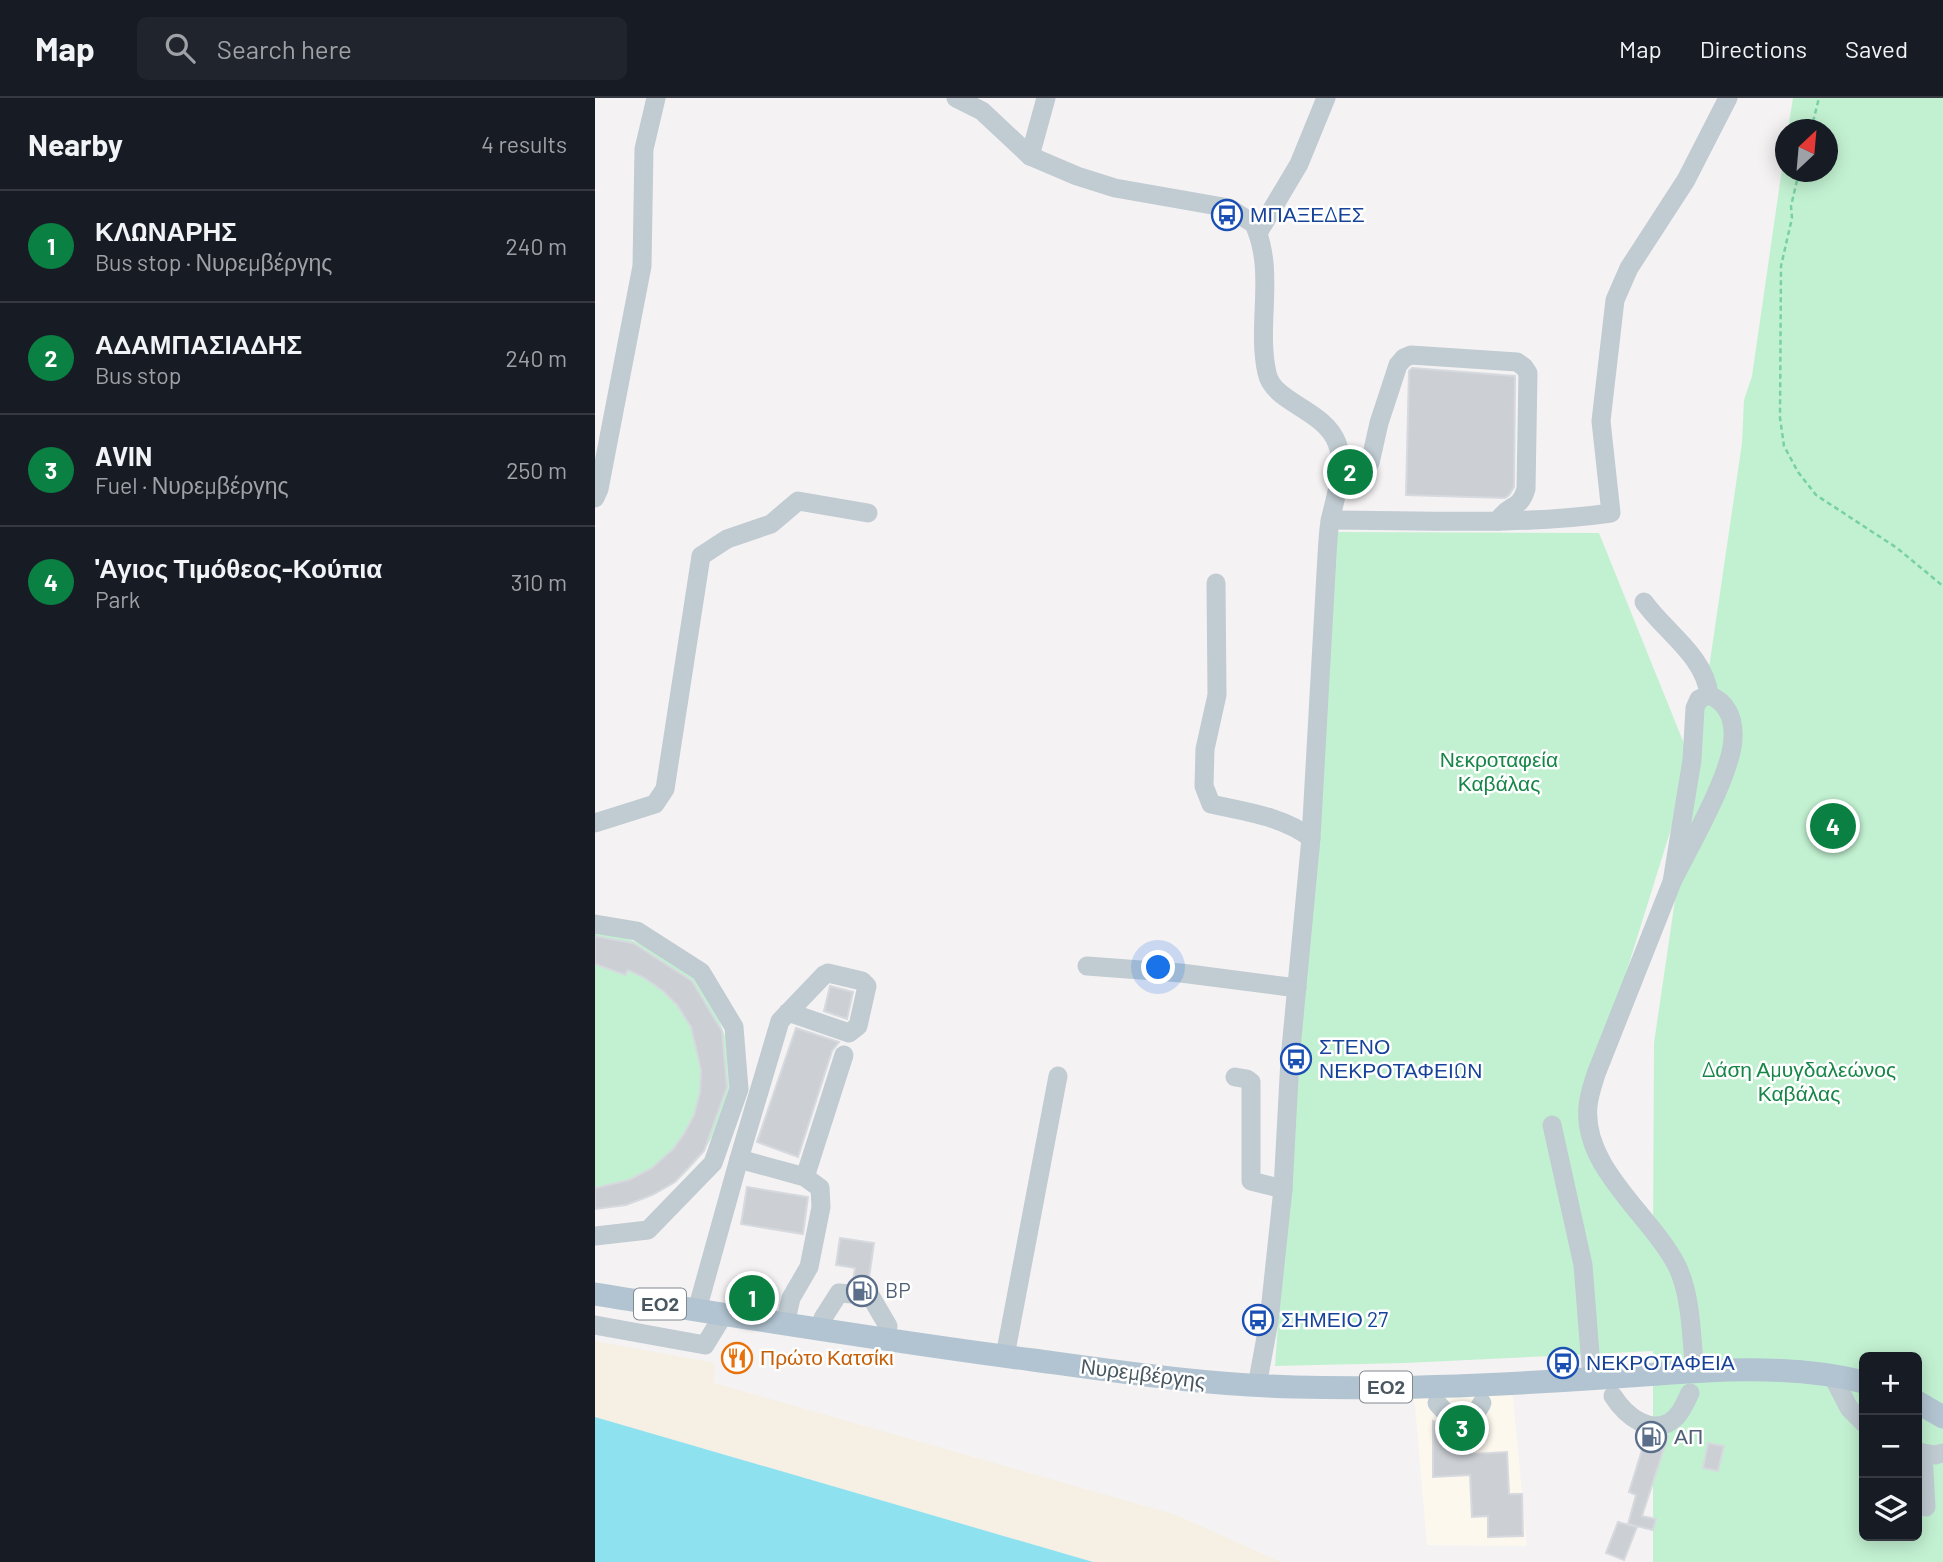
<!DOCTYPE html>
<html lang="en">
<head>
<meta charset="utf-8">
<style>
	:root { --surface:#171b24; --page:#20242c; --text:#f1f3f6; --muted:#9ea1a6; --line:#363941; --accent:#0b8043 }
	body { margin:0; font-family:Barlow,sans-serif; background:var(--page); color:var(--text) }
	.controls { position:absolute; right:21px; bottom:21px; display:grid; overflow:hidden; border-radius:10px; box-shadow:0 4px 18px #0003 }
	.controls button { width:63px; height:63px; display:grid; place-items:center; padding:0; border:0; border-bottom:2px solid var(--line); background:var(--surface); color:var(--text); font:35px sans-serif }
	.compass { position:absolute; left:1180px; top:21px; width:63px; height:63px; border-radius:50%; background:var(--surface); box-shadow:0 4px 18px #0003; rotate:26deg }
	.you { position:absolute; left:564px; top:870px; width:24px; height:24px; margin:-18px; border:5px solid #fff; border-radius:50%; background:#1a73e8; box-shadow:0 0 0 10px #1a73e833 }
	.badge { display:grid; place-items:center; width:46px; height:46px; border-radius:50%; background:var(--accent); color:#fff; font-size:23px; font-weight:700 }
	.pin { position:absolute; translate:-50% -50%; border:4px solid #fff; box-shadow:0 2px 7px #0006 }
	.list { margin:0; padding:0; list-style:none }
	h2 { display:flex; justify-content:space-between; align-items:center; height:91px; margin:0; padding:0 28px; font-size:30px }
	h2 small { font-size:23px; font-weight:400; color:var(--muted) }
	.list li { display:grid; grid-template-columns:46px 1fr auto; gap:21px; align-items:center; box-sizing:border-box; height:112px; padding:0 28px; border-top:2px solid var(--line) }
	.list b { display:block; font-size:26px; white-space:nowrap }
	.list p { margin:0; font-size:23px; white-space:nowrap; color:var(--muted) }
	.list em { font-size:23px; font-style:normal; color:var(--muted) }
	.icon { flex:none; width:38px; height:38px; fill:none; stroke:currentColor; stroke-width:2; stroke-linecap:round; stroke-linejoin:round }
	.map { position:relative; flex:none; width:1348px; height:1464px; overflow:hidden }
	header { display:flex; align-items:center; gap:42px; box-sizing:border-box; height:98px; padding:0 35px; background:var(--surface); border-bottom:2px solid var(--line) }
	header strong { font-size:33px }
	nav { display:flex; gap:38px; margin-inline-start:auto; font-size:24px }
	.search { width:490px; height:63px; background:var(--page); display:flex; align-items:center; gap:18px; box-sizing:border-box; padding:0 24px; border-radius:10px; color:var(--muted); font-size:26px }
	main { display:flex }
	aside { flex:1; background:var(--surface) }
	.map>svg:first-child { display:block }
</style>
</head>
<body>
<header>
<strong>Map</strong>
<div class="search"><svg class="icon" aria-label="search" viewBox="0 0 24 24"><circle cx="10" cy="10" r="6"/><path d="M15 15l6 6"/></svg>Search here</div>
<nav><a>Map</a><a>Directions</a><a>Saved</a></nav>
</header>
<main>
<aside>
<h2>Nearby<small>4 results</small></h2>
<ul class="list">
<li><span class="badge">1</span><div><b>ΚΛΩΝΑΡΗΣ</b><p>Bus stop · Νυρεμβέργης</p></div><em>240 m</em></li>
<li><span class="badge">2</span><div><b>ΑΔΑΜΠΑΣΙΑΔΗΣ</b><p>Bus stop</p></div><em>240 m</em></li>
<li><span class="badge">3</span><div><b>AVIN</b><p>Fuel · Νυρεμβέργης</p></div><em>250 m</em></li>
<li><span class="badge">4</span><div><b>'Αγιος Τιμόθεος-Κούπια</b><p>Park</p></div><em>310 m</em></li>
</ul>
</aside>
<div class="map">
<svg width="1348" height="1464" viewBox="0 0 1348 1464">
	<rect width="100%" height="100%" fill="#f5f2f3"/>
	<!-- commercial -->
	<polygon fill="#fdf8ee" points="917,1290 932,1448 832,1447 819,1295"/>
	<!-- green -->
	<g fill="#c2f1d1" fill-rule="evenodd">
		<path d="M1198,0H1348V1464H1058V1253L810,1265L680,1268L740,434L1004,435L1090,648V686L988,1013L1058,1136L1059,945L1147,345L1149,302L1157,278L1190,50V74H1232V32L1193,31ZM1269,1259H1322V1438H1269Z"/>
		<path d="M0,830C38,841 75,855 103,884C112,895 119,908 124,921C128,934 135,949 136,962C139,1005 114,1058 80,1084C56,1102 29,1107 0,1111Z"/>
	</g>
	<!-- sand -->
	<polygon fill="#f5efe4" points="0,1243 120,1265 119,1285 581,1417 686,1464 498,1464 0,1319"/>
	<!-- water -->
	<polygon fill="#8ee1ef" points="0,1319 498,1464 0,1464"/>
	<!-- building -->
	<g fill="#ccd0d5" stroke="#d6d9de" stroke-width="2">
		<polygon points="817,270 920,278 919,389 914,397 910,400 811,397 814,273"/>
		<polygon points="0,838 38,845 97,883 127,933 132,989 109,1053 80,1084 57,1097 31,1107 0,1111 0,1090 34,1082 57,1070 79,1050 90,1034 99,1017 105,994 106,972 96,929 82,907 68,893 48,879 33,872 30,877 0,866"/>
		<polygon points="235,888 258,894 252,921 229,913"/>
		<polygon points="201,930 244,944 237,953 203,1059 162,1044"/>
		<polygon points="152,1089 213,1099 208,1136 146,1126"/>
		<polygon points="245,1140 279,1145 273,1187 268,1190 258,1184 260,1170 241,1167"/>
		<polygon points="838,1323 852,1328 877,1327 878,1356 912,1354 914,1396 927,1396 928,1438 893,1439 893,1418 877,1419 875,1377 838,1379"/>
		<polygon points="1073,1338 1047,1418 1061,1421 1058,1432 1033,1426 1041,1397 1034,1394 1051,1339"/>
		<polygon points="1113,1345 1129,1348 1123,1373 1108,1370"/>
		<polygon points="1023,1424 1042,1429 1029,1462 1011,1455"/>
	</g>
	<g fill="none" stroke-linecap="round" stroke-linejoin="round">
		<!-- path -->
		<g stroke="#78d1a0" stroke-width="2.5" stroke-dasharray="5 3.5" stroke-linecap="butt">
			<polyline points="1216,32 1224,0"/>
			<polyline points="1204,74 1196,108 1197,120 1186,168 1185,320 1189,348 1203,374 1221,397 1302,450 1348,488"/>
		</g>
		<!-- minor -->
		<g stroke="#c0cbd2" stroke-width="19">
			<path d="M361,0L387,13L435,58L482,78L520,90L634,110L659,126C681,174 661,226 672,275C678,305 729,311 742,345C751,369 741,396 736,419C733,431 733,444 732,457L716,740L695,961L688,1091L674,1223L662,1288"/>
			<polyline points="435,58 451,0"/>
			<polyline points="663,135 704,66 731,0"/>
			<path d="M775,365L784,325L803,267L809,260L816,257L922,264L929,269L933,275L931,391C924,414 913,405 903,423"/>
			<polyline points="0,400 4,391 47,168 49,51 61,0"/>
			<path d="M735,422C828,422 924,428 1016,415L1006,323L1020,202L1034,170L1091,82L1133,0"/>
			<path d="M621,485L622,597L610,651L609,688L616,706C651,714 687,718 716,740"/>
			<path d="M1049,504C1070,534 1110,558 1114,597"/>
			<polyline points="0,725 60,706 70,691 106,458 132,441 176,426 203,403 273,415"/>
			<path d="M1077,784C1094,749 1137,676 1138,640C1139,620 1132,604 1114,597L1104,601L1100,610L1097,662L1077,784L1001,976C998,986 994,997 993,1008C987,1070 1056,1117 1082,1168C1097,1199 1096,1240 1100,1273"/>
			<polyline points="0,826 42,833 106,874 139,929 144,991 118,1065 53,1132 0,1138"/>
			<polyline points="492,868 586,875 702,890"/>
			<polyline points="640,979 652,981 656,984 656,1083 688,1091"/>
			<polyline points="957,1027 988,1167 997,1281"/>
			<polyline points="144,1061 185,923 229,877 233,875 267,883 272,888 263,928 254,935 193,914"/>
			<polyline points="210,1079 249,957"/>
			<polyline points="276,1199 293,1228"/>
			<polyline points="102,1212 144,1061 210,1079 225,1090 226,1109 214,1169 196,1200 190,1226"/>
			<polyline points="228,1220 244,1195 257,1196"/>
			<polyline points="0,1227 110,1247 129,1216"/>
			<polyline points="410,1258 463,978"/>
			<polyline points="1237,1277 1254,1310 1269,1325"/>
			<path d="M1018,1298C1030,1317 1058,1341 1080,1320C1087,1314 1091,1303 1095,1295"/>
			<polyline points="842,1305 852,1316 881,1315 887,1305"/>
			<polyline points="1322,1354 1340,1357 1348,1355"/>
			<polyline points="1328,1355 1331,1409"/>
		</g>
		<!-- major -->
		<g stroke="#b2c4d1" stroke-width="23">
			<path d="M0,1196C146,1219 291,1243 438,1262C525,1274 612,1287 700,1289C802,1292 905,1287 1007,1280C1094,1274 1184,1263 1269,1284"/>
			<polyline points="1322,1304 1348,1319"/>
		</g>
	</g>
	<!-- icons -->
	<defs>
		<g id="bus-ring" transform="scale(1.575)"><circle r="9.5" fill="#fff" stroke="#1a4fb4" stroke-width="1.5"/><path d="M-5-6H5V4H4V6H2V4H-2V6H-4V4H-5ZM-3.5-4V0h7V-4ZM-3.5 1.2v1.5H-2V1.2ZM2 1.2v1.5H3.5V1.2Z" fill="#1a4fb4"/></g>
		<g id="fuel-ring" transform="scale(1.575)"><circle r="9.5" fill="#fff" stroke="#5c6f8a" stroke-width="1.5"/><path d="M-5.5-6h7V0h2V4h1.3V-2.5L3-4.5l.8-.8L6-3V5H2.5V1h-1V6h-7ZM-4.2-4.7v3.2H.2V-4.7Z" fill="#5c6f8a"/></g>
		<g id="restaurant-ring" transform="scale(1.575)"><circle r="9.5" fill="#fff" stroke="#e8710a" stroke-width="1.5"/><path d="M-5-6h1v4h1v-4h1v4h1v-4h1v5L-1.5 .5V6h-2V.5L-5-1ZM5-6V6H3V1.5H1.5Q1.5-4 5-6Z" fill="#e8710a"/></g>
	</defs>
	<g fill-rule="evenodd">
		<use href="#bus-ring" x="632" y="117"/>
		<use href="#bus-ring" x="701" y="961"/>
		<use href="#fuel-ring" x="267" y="1193"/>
		<use href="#bus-ring" x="663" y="1222"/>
		<use href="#restaurant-ring" x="142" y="1260"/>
		<use href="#bus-ring" x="968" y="1265"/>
		<use href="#fuel-ring" x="1056" y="1339"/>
	</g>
	<g text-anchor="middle" stroke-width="5" stroke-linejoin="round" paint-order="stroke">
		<!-- shield labels -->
		<g fill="#fff" stroke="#808990" stroke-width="2">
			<rect x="39" y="1190.5" width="52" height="31" rx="5"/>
			<rect x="765" y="1273.5" width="52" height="31" rx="5"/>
		</g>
		<g font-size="19" font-weight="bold" fill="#495761">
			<text x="65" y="1213">ΕΟ2</text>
			<text x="791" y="1296">ΕΟ2</text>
		</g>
		<!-- transit labels -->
		<g font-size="21" fill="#164399" stroke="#fff" text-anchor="start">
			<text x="655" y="124">ΜΠΑΞΕΔΕΣ</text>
			<text x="724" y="956">ΣΤΕΝΟ<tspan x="724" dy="24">ΝΕΚΡΟΤΑΦΕΙΩΝ</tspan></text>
			<text x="686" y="1229">ΣΗΜΕΙΟ 27</text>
			<text x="991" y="1272">ΝΕΚΡΟΤΑΦΕΙΑ</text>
		</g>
		<!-- park labels -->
		<g font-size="21" fill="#168647" stroke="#fff">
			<text x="904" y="669">Νεκροταφεία<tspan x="904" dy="24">Καβάλας</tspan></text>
			<text x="1204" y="979">Δάση Αμυγδαλεώνος<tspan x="1204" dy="24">Καβάλας</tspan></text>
		</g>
		<!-- service labels -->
		<g font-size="21" fill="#4e5e75" stroke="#fff" text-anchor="start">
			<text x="290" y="1200">BP</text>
			<text x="1079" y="1346">ΑΠ</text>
		</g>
		<!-- food labels -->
		<g font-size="21" fill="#c56008" stroke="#fff" text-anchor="start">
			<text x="165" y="1267">Πρώτο Κατσίκι</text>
		</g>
		<!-- street labels -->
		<g font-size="21" fill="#495761" stroke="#fff">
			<text transform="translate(548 1276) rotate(7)" y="7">Νυρεμβέργης</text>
		</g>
	</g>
</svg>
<div class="controls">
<button>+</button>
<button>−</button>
<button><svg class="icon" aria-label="layers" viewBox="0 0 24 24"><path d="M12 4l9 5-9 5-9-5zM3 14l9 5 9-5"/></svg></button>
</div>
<svg class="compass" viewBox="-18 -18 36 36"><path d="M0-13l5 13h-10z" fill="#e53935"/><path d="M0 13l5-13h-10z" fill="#9ea1a6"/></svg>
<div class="you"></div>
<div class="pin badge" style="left:157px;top:1200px">1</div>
<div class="pin badge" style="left:755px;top:374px">2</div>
<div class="pin badge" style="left:867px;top:1330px">3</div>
<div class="pin badge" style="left:1238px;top:728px">4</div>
</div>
</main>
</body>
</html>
